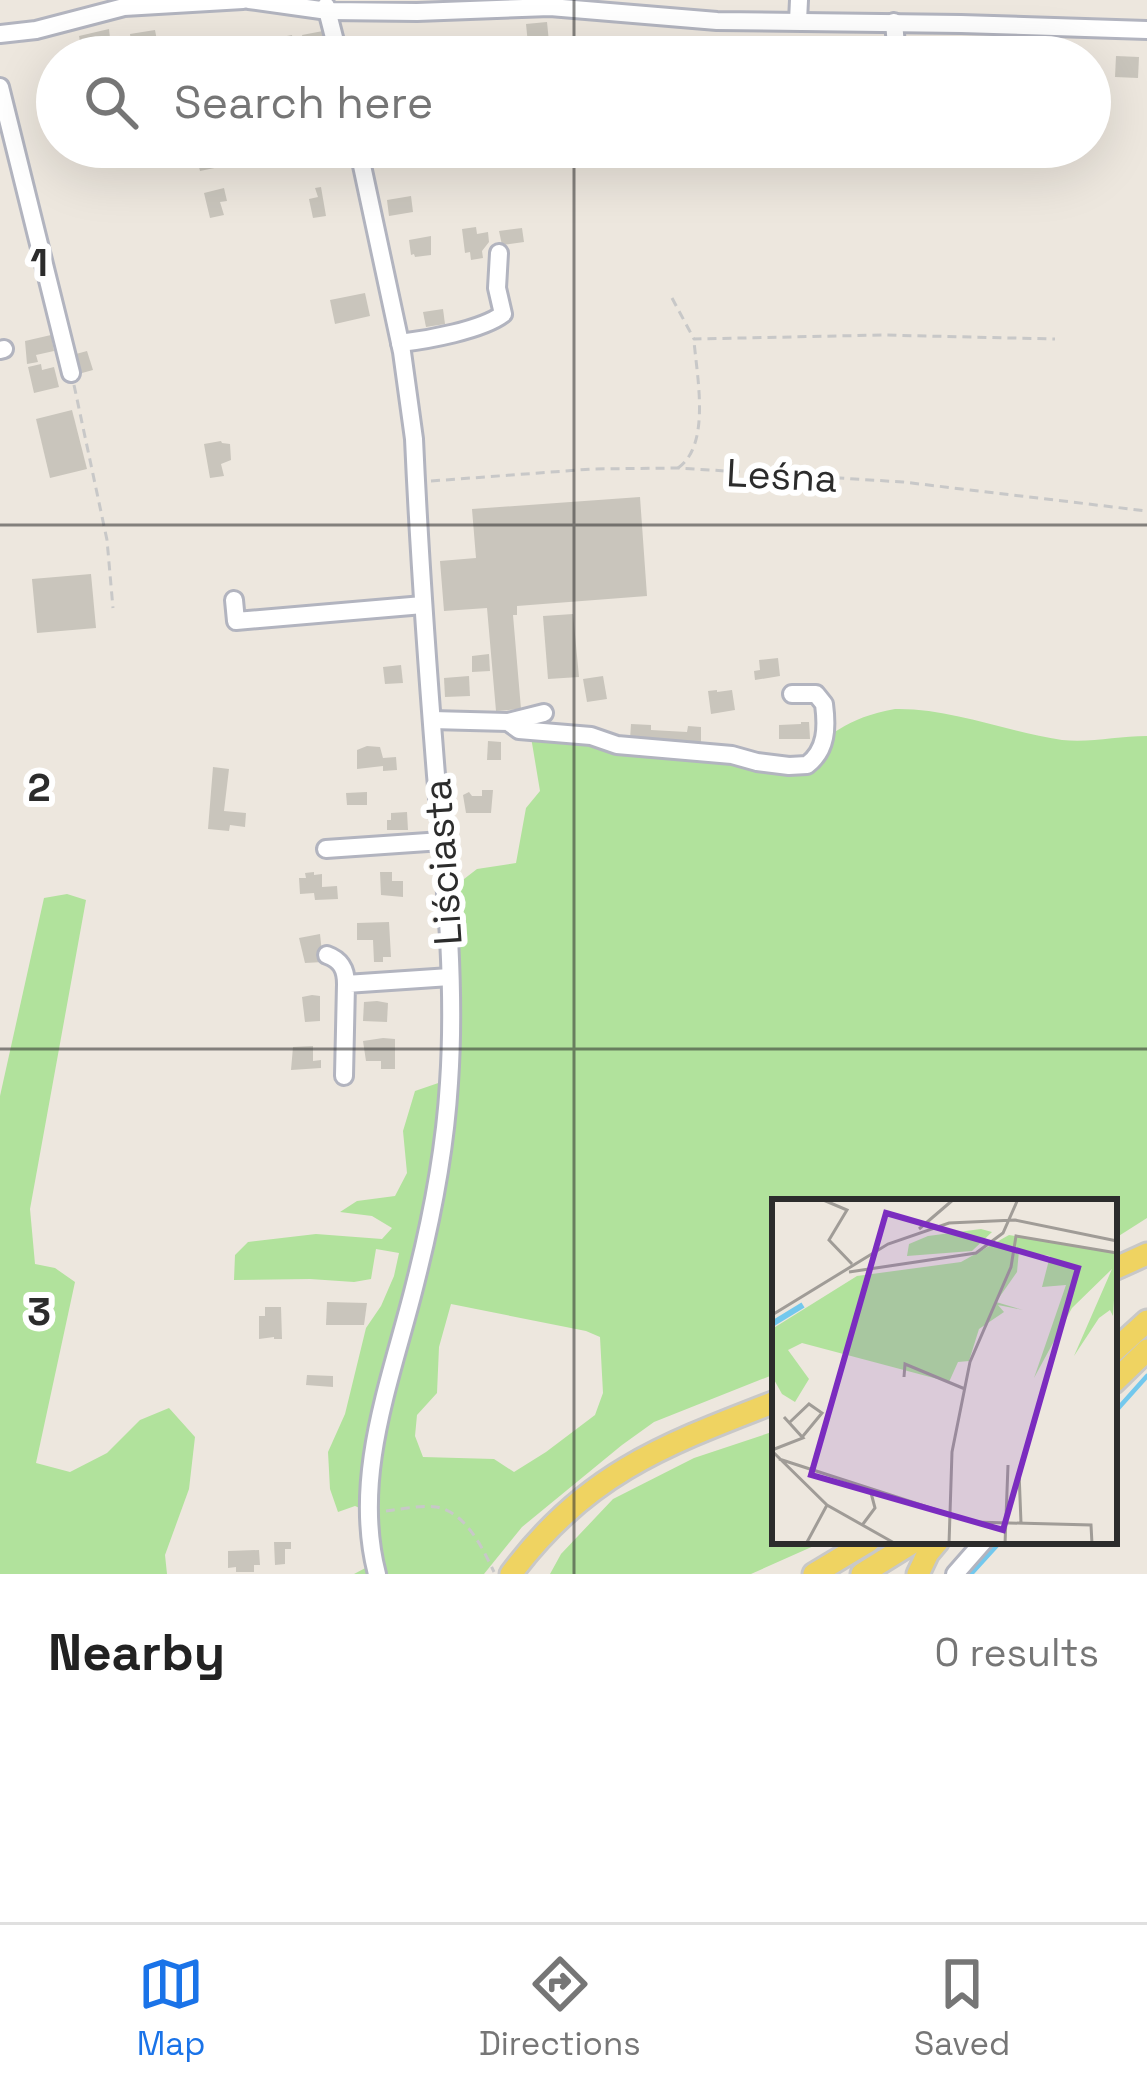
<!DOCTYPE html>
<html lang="en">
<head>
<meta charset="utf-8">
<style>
	:root { --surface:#fff; --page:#f6f6f6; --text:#222; --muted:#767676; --line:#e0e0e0; --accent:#1a73e8 }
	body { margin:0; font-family:"Space Grotesk",sans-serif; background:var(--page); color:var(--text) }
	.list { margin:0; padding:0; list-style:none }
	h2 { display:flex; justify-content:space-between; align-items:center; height:156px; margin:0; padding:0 48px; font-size:51px }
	h2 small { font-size:39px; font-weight:400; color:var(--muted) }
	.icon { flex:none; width:66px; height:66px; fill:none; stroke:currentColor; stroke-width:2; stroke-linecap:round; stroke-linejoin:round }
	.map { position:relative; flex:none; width:1147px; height:1574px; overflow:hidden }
	.search { position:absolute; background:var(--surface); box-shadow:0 12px 48px #0002; left:36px; right:36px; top:36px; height:132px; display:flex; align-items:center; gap:30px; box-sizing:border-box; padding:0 42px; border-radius:66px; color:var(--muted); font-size:45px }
	.sheet { height:348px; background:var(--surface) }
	nav { display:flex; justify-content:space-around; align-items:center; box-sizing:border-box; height:168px; border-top:3px solid var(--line); background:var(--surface); font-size:33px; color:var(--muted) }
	nav a { display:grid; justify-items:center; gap:6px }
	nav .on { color:var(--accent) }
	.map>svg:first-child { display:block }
</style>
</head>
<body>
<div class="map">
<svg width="1147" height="1574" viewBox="0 0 1147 1574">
	<rect width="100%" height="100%" fill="#ede7de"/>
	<!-- green -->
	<g fill="#b1e29c" fill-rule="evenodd">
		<path d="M895,709C952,708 1006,732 1062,740C1091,743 1118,736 1147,736V1218L1114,1239V1202H775V1374L654,1422L622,1445L522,1527L484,1574H354L373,1564L369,1512L355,1506L338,1512L330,1489L328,1452L345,1414L366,1328L381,1306L394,1276L399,1253L376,1249L371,1279L354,1282L310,1279L234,1280L235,1255L248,1242L316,1234L382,1239L392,1228L372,1216L340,1212L357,1201L395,1196L407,1173L403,1131L415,1091L450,1079L455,886L477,869L516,863L526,808L540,791L531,737L733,759L789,771C827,737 842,719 895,709ZM451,1304L586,1331L600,1337L603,1393L595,1415L546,1452L514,1472L494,1459L423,1457L415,1436L417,1415L437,1393L439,1347Z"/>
		<polygon points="67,894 86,900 30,1209 35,1264 55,1268 75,1282 36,1463 70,1472 107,1453 140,1420 169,1408 195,1437 189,1489 165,1555 167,1574 0,1574 0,1096 44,898"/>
		<polygon points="775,1431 775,1541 825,1541 751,1574 550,1574 561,1554 613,1499 694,1458"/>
	</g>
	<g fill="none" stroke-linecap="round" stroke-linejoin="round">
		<!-- stream -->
		<g stroke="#73c8ed" stroke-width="4.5">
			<polyline points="1114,1413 1147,1376"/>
			<polyline points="971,1574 1001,1541"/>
		</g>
	</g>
	<!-- building -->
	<g fill="#c9c5bc">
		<polygon points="547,22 549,42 528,44 526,24"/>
		<polygon points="109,29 111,47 82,53 79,36"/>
		<polygon points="155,30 158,46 151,47 151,51 145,52 145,57 133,56 130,34"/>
		<polygon points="323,31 325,45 305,48 302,35"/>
		<polygon points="292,35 296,57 275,57 271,39"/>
		<polygon points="611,40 612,57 588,57 587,42"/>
		<polygon points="1116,56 1139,57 1138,78 1115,77"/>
		<polygon points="194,147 206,147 207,152 221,149 224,166 200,171"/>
		<polygon points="343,147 347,166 337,168 336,164 328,165 324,149"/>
		<polygon points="321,187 326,216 313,218 309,199 318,197 315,188"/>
		<polygon points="224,188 227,201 220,202 224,215 210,218 204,193"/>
		<polygon points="411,196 413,212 389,216 387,200"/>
		<polygon points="476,227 477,234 488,232 489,242 482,251 483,258 471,260 470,252 465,253 462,229"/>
		<polygon points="522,228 524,242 502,245 499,231"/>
		<polygon points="431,236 431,255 415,257 414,254 411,255 409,240"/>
		<polygon points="365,293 370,316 335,324 330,300"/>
		<polygon points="443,309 445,324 426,327 423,312"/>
		<polygon points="51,335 54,351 36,355 38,362 27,364 25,341"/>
		<polygon points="87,351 93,370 82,373 76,354"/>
		<polygon points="41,364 42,370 54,367 59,387 34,393 28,367"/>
		<polygon points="72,410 87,469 50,478 36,419"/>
		<polygon points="221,441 222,443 230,444 231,460 221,464 224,476 210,478 204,444"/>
		<polygon points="640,497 647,596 517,606 517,615 513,615 521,709 496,711 487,608 444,611 440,561 476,558 472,509"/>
		<polygon points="91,574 96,628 37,633 32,579"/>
		<polygon points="573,614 579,677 548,679 543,616"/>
		<polygon points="489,654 490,671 472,672 472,656"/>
		<polygon points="778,658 780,676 755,680 754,671 760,670 759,660"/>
		<polygon points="401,665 403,683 385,684 383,667"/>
		<polygon points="469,676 470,696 445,697 444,678"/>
		<polygon points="603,676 607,699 587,702 583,679"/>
		<polygon points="717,690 717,692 732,690 735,710 711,714 708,691"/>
		<polygon points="801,722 809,722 810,739 779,739 779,725 801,724"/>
		<polygon points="631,724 651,725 651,730 687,732 688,726 701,727 701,745 630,739"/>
		<polygon points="488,741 501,742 501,760 487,760"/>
		<polygon points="367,746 380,747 383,758 396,757 397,770 383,771 383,766 357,769 357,750"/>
		<polygon points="213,767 229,769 224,811 246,813 245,827 230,825 229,831 208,829"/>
		<polygon points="482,790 493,790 491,813 466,813 463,795 469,792 472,796 482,796"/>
		<polygon points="367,792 367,805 347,805 346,793"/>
		<polygon points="407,812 408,830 387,830 387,820 391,820 391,813"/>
		<polygon points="314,872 314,875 322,874 322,887 337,886 338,899 315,900 314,893 300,894 299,878 306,878 305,873"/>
		<polygon points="380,872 392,872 392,881 403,881 403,897 381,895"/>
		<polygon points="389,922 391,957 383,957 383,962 374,962 373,940 357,940 357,923"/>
		<polygon points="320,934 323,962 305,963 299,938"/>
		<polygon points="312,995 320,996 320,1021 305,1022 302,997"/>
		<polygon points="377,1001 388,1003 387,1022 363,1021 364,1002"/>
		<polygon points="383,1038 395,1039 395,1069 381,1069 381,1061 366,1061 363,1041"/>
		<polygon points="313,1046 313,1061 321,1060 321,1068 291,1070 293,1047"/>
		<polygon points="327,1302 367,1303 364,1325 326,1325"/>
		<polygon points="265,1307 281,1307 282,1339 274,1339 274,1337 259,1339 259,1316 265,1316"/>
		<polygon points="307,1375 333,1376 333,1387 306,1385"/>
		<polygon points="274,1542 291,1542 291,1549 285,1549 285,1564 275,1565"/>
		<polygon points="259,1550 260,1565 254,1565 254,1572 236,1572 236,1567 228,1568 228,1551"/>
	</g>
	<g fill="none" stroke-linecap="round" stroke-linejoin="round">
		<!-- minor casing -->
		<g stroke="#b2b4bf" stroke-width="22">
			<g id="minor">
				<polyline points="249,0 328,11 417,12 550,7 717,21 961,24 1147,30"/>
				<polyline points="326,6 339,57"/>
				<polyline points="798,21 799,0"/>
				<polyline points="894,22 897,57"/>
				<polyline points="0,34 36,30 124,7 243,0"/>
				<polyline points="0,87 71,373"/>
				<path d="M358,147L402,352L414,439C419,551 427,663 436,775C445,877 456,981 449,1083C445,1149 432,1217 416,1280C393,1375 351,1475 377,1574"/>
				<polyline points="957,153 958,147"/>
				<path d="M400,343C427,340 482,330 503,314L497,288L499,253"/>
				<polyline points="0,350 4,349"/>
				<polyline points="234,600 236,621 423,605"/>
				<path d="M432,720L508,722L519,730L591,736L617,745L732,755L757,762L789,766L807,765C827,750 827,727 824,704L816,694H792"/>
				<polyline points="508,722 544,713"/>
				<polyline points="326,849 442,841"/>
				<path d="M327,955C341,960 346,969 346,984"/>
				<polyline points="344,1076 346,984 450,977"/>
				<polyline points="955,1574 984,1541"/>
			</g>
		</g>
		<!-- major casing -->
		<g stroke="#c8c8c8" stroke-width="27">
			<g id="major">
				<polyline points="1114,1269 1147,1254"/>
				<polyline points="1114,1351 1147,1321"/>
				<polyline points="1114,1382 1147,1350"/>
				<path d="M511,1574C585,1474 664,1445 775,1402"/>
				<polyline points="814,1574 869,1541"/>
				<polyline points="862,1574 915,1541"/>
				<polyline points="918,1574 928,1553 938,1541"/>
			</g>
		</g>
		<!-- path -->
		<g stroke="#c8c8c8" stroke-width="3" stroke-dasharray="9 6" stroke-linecap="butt">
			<polyline points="672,298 694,339 883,335 1055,339"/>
			<polyline points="74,385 107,540 113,608"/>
			<path d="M678,468C711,445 697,377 694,341"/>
			<polyline points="431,481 592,469 678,468 903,482 1147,511"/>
			<path d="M386,1511C402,1509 421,1505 436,1507C466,1512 483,1549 494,1572"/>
		</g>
		<!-- minor -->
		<use href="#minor" stroke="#fff" stroke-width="16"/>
		<!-- major -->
		<use href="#major" stroke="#efd361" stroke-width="21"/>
	</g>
	<!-- grid -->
	<path fill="none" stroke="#2c2c2c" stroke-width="3" stroke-opacity="0.55" d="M574,0V57M574,147V1574M0,525H1147M0,1049H1147"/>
	<g text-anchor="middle" stroke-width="12" stroke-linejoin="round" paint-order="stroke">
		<!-- street labels -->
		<g font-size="39" fill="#2c2c2c" stroke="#fff">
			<text transform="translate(782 475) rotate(3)" y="14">Leśna</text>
			<text transform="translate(442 862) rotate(-94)" y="14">Liściasta</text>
		</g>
	</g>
	<!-- overview -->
	<g transform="translate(772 1199)">
		<rect width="345" height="345" fill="#ede7de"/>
		<path d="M209,30L220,33L200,52L135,57L137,45L156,37ZM237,36L345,54L341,117L338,111L327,119L302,157L340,70L300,109L262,179L294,86L270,88L278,57L247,52L245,73L224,103L251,111L226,106L232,113L207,130L197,162L186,163L177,183L30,144L16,151L37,180L23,203L10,195L0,177V130L85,77L189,63Z" fill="#b1e29c"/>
		<path fill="none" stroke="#73c8ed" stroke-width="6" d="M0,125L31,106"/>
		<path fill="none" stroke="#a09c97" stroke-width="3" d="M49,0L75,11L57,41L80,65M147,30L182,0M77,73L204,54L231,34L246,0M0,116L116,45L177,24L243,21L345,42M132,178L133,165L193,190M18,223L37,205L50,214L31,237M0,251L31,239L12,218M0,252L55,306L124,345M7,260L202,323L319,326L320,345M247,273L249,324M91,325L103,309L98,290M34,345L55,306M177,345L180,253L198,163L239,68L244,37L345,54M233,345L236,266"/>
		<path fill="#7b2cbf" fill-opacity="0.15" stroke="#7b2cbf" stroke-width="6" d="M114,14L306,69L231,331L39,276Z"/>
		<rect width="345" height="345" fill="none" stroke="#2c2c2c" stroke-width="6"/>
	</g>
	<g font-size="39" text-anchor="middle" font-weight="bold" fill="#2c2c2c" stroke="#fff" stroke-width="12" stroke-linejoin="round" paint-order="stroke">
		<text x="39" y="276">1</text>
		<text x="39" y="801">2</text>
		<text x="39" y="1325">3</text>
	</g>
</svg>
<div class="search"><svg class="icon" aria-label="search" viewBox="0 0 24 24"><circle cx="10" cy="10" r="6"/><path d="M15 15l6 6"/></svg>Search here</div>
</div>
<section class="sheet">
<h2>Nearby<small>0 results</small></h2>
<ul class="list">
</ul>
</section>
<nav>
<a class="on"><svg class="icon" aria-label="map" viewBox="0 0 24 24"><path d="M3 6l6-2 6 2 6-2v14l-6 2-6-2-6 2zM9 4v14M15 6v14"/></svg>Map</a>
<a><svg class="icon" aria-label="directions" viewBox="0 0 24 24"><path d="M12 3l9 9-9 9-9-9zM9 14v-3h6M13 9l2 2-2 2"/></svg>Directions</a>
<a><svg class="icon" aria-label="saved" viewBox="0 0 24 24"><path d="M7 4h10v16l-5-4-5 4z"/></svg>Saved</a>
</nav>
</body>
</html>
